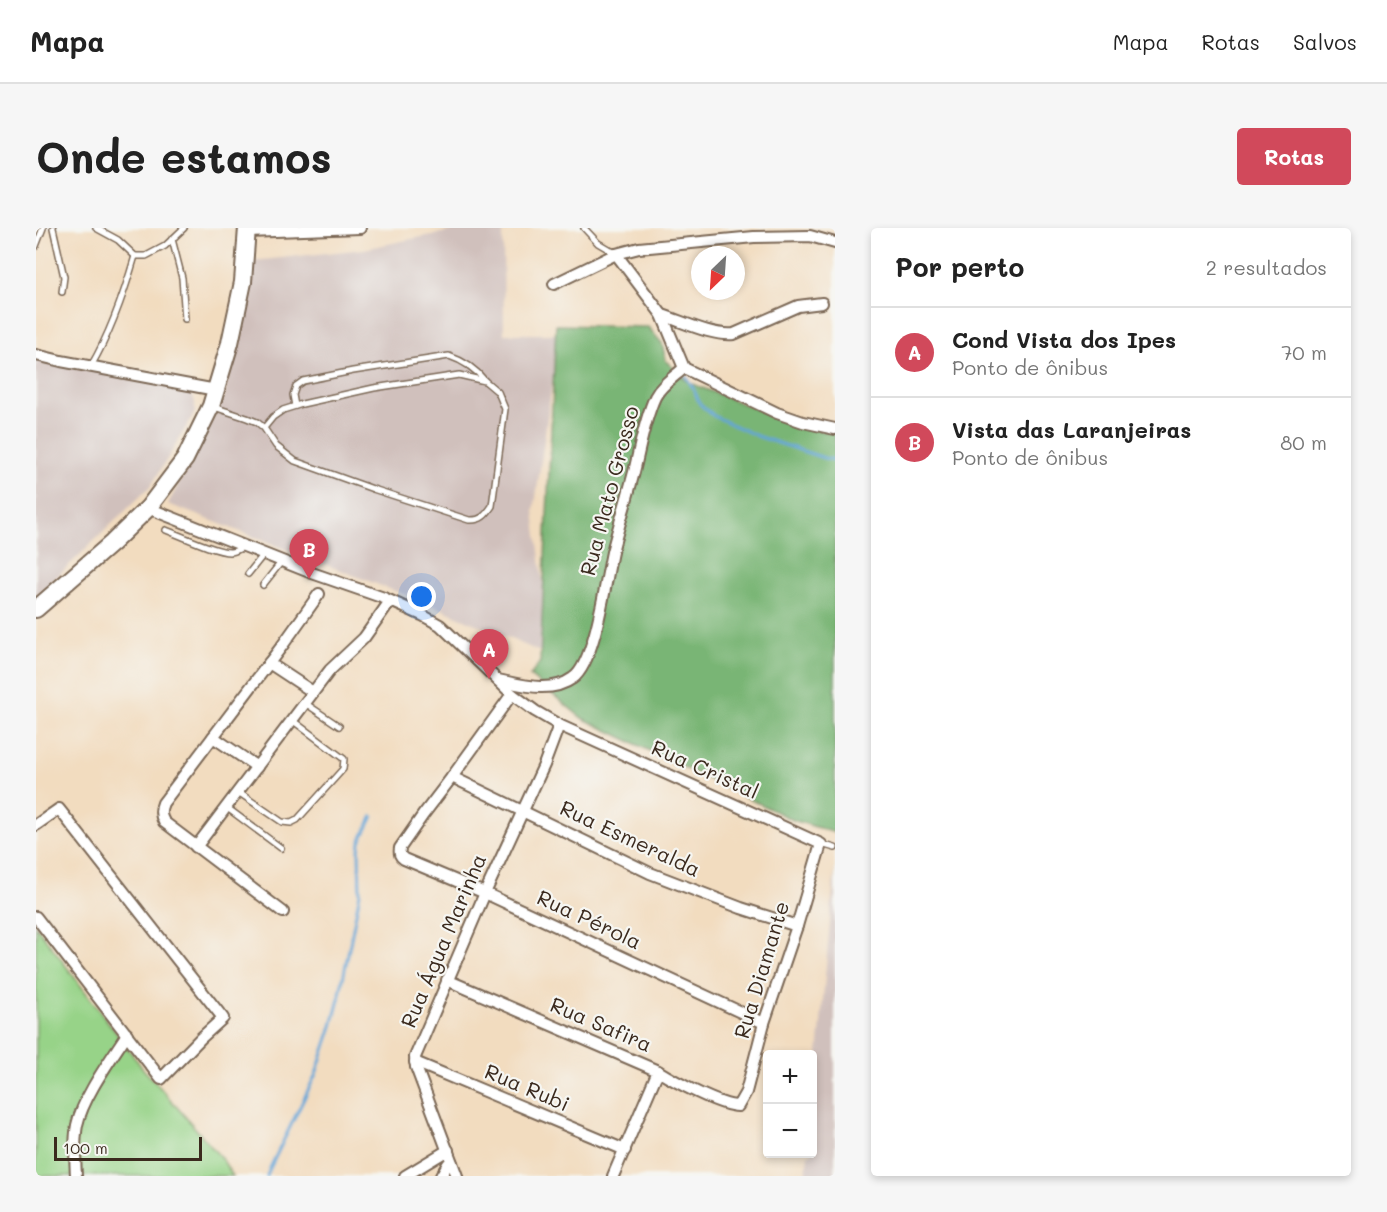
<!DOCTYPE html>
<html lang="pt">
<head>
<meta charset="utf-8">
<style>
	:root { --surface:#fff; --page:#f6f6f6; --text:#222; --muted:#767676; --line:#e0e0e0; --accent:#d1495b }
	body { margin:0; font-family:Mali,sans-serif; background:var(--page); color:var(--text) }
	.controls { position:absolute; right:18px; bottom:18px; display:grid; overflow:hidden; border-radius:6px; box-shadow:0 3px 9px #0003 }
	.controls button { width:54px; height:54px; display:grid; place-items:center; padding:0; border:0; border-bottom:2px solid var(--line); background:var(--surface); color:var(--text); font:30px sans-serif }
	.compass { position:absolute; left:655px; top:18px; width:54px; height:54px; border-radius:50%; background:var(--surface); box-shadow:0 3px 9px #0003; rotate:205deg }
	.scale { position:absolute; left:18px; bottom:15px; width:148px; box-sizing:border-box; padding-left:6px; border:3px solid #3b2a1e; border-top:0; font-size:16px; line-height:21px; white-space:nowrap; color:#3b2a1e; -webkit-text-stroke:4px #f6f6f2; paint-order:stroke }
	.you { position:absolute; left:386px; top:369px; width:21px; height:21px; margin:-15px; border:4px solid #fff; border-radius:50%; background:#1a73e8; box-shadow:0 0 0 9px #1a73e833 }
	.badge { display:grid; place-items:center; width:39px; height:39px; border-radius:50%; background:var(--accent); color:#fff; font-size:20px; font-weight:700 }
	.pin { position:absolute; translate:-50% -50px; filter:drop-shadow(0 2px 3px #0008) }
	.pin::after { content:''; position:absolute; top:32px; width:21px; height:18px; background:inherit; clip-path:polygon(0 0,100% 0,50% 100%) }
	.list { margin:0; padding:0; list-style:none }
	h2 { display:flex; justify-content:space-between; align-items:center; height:78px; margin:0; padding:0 24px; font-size:26px }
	h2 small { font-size:20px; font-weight:400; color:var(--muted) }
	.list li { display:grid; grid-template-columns:39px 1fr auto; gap:18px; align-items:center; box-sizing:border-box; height:90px; padding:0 24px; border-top:2px solid var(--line) }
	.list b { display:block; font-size:22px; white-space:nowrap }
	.list p { margin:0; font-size:20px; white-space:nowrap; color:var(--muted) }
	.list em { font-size:20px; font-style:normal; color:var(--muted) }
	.map { position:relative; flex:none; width:799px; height:948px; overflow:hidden; border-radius:6px }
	header { display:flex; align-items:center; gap:36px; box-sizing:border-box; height:84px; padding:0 30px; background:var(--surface); border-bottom:2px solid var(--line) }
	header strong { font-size:28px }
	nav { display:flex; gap:33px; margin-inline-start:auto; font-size:21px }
	.intro { display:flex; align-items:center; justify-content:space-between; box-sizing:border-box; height:144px; padding:0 36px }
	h1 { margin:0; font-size:42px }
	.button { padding:15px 27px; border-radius:6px; background:var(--accent); color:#fff; font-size:21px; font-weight:700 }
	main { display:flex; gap:36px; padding:0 36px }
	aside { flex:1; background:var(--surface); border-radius:6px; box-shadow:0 3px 9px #0003 }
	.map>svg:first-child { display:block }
</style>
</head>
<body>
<header>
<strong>Mapa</strong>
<nav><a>Mapa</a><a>Rotas</a><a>Salvos</a></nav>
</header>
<div class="intro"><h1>Onde estamos</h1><a class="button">Rotas</a></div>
<main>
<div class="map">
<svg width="799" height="948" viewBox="0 0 799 948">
	<rect width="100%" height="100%" fill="#f6f6f2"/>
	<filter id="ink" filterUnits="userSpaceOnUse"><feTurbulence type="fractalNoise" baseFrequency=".0167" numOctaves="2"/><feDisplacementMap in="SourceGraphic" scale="12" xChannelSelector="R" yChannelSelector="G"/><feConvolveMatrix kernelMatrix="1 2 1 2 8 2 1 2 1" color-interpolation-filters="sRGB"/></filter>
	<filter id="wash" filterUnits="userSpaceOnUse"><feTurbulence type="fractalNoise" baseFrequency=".008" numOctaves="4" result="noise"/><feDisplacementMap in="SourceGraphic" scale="24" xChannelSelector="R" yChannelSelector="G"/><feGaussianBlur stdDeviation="1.35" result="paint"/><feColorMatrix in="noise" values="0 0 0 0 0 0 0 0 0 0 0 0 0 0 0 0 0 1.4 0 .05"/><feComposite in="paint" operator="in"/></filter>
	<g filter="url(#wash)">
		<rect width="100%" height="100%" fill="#f2dcbf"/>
		<!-- industrial -->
		<g fill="#d0c0bc">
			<polygon points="429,0 467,0 468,106 523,106 498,283 516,429 403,380 132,276 188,169 217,33 328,21"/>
			<polygon points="0,130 142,159 155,164 159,174 159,184 115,258 0,369"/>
			<polygon points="799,638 799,948 770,948 772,926 776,926 777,882"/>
		</g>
		<!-- green -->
		<polygon fill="#97d388" stroke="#697e53" stroke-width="1.5" points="0,698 108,842 121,856 186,931 197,948 0,948"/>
		<!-- forest -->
		<polygon fill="#79b574" stroke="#5a7049" stroke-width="1.5" points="520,97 612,99 626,115 630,133 652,154 765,199 799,205 799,605 757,592 546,490 494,448 504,434"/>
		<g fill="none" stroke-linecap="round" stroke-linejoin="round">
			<!-- stream -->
			<g stroke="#63a5d7" stroke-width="3">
				<polyline points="649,147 657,160 664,176 678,188 721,208 788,230 799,232"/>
				<polyline points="231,948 234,940 280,846 296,798 303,771 324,665 323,623 324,614 337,588"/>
			</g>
		</g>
	</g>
	<g filter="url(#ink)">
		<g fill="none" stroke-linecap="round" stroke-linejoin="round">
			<!-- lane casing -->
			<g stroke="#7b6856" stroke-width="8">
				<g id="lane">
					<polyline points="17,0 28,49 26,64"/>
					<polyline points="60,0 82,12 99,28 110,28 129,18 148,0"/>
					<polyline points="548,0 562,15 579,25"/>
					<polyline points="136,11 146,50 149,91"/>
					<polyline points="0,18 7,0"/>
					<path d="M55,138C75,104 88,66 99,28"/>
					<path d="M259,178L257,167L260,158L267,153L317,143L413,128C428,133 439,140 449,153"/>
					<path d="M178,179L211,190L221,194L228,200L240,218L259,233L337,261L433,292C445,293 450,287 456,278L469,181L462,164L449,153L423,147L338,160L266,176L247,182L237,189L228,200"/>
					<path d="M130,302C146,308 179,324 194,324C199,324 203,321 207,319"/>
					<polyline points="212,346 228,326"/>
					<polyline points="227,357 246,333"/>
					<polyline points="269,475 303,498"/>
					<polyline points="202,564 246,594 255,595 261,592 307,541 308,531 256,492"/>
					<polyline points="190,579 245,620"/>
					<polyline points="785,616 799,620"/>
				</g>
			</g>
			<!-- street casing -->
			<g stroke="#7b6856" stroke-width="14">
				<g id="street">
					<polyline points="211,4 324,0"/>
					<polyline points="580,26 626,87 648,140"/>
					<polyline points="518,56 580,26 603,20 718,9 774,8 799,15"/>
					<path d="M626,87C648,94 675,108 698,106L762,78L786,75"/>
					<polyline points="0,127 25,133 180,162"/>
					<polyline points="648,140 741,185 767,194 799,201"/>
					<path d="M112,280L276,345L348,370L386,387L404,397L476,466L499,483L523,497L785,616L761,698L728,795L710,864L702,878C684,878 638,853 622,843L411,752"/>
					<polyline points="233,435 277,464"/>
					<path d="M462,452C486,457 515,466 537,450C559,435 570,351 576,324C583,297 591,271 598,244C604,220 608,193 619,169C625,157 638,149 648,140"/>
					<path d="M476,466L416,549L387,587L364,620C363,626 364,628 368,631L449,665L728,795"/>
					<polyline points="177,509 221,539"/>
					<polyline points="416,549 614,645 705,680 761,698"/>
					<polyline points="0,597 23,581 187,790 165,810 125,851 0,689"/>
					<polyline points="160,619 294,442 328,410 354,373"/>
					<path d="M247,684L128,594C124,587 124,582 127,575L246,418L283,366"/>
					<polyline points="379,834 589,922"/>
					<path d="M40,948C39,931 38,913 41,897C47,869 75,831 91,806"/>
					<polyline points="369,948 412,922"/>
					<polyline points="405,948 412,936 416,935"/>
					<polyline points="421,948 380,839 379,829 449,665 508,537 523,497"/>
					<polyline points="577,948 622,843"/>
				</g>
			</g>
			<!-- secondary casing -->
			<g stroke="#7b6856" stroke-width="20">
				<polyline id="secondary" points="0,381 76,315 112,280 149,231 175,178 194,115 207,54 211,0"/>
			</g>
			<!-- lane -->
			<use href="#lane" stroke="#fff" stroke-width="5"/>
			<!-- street -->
			<use href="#street" stroke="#fff" stroke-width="10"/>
			<!-- secondary -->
			<use href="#secondary" stroke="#fff" stroke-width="16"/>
		</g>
	</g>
	<g text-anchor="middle" stroke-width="4.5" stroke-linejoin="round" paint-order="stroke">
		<!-- street labels -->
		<g font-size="21" fill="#3b2a1e" stroke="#f6f6f2">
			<text transform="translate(574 263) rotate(-75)" y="7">Rua Mato Grosso</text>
			<text transform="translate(669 542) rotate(24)" y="7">Rua Cristal</text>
			<text transform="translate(594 611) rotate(25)" y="7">Rua Esmeralda</text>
			<text transform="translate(553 692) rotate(25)" y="7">Rua Pérola</text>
			<text transform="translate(408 713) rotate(-67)" y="7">Rua Água Marinha</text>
			<text transform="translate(726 742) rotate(-73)" y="7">Rua Diamante</text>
			<text transform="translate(565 797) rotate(23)" y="7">Rua Safira</text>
			<text transform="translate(491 860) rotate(23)" y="7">Rua Rubi</text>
		</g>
	</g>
</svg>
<div class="controls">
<button>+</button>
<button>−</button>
</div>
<svg class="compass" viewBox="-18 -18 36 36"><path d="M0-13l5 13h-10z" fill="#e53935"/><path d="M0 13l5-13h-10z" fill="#767676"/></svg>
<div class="scale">100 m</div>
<div class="you"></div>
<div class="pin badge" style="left:453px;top:451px">A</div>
<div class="pin badge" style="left:273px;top:351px">B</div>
</div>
<aside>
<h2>Por perto<small>2 resultados</small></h2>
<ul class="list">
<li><span class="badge">A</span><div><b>Cond Vista dos Ipes</b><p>Ponto de ônibus</p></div><em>70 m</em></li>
<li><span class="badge">B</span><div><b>Vista das Laranjeiras</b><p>Ponto de ônibus</p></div><em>80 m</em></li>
</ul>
</aside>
</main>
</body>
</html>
